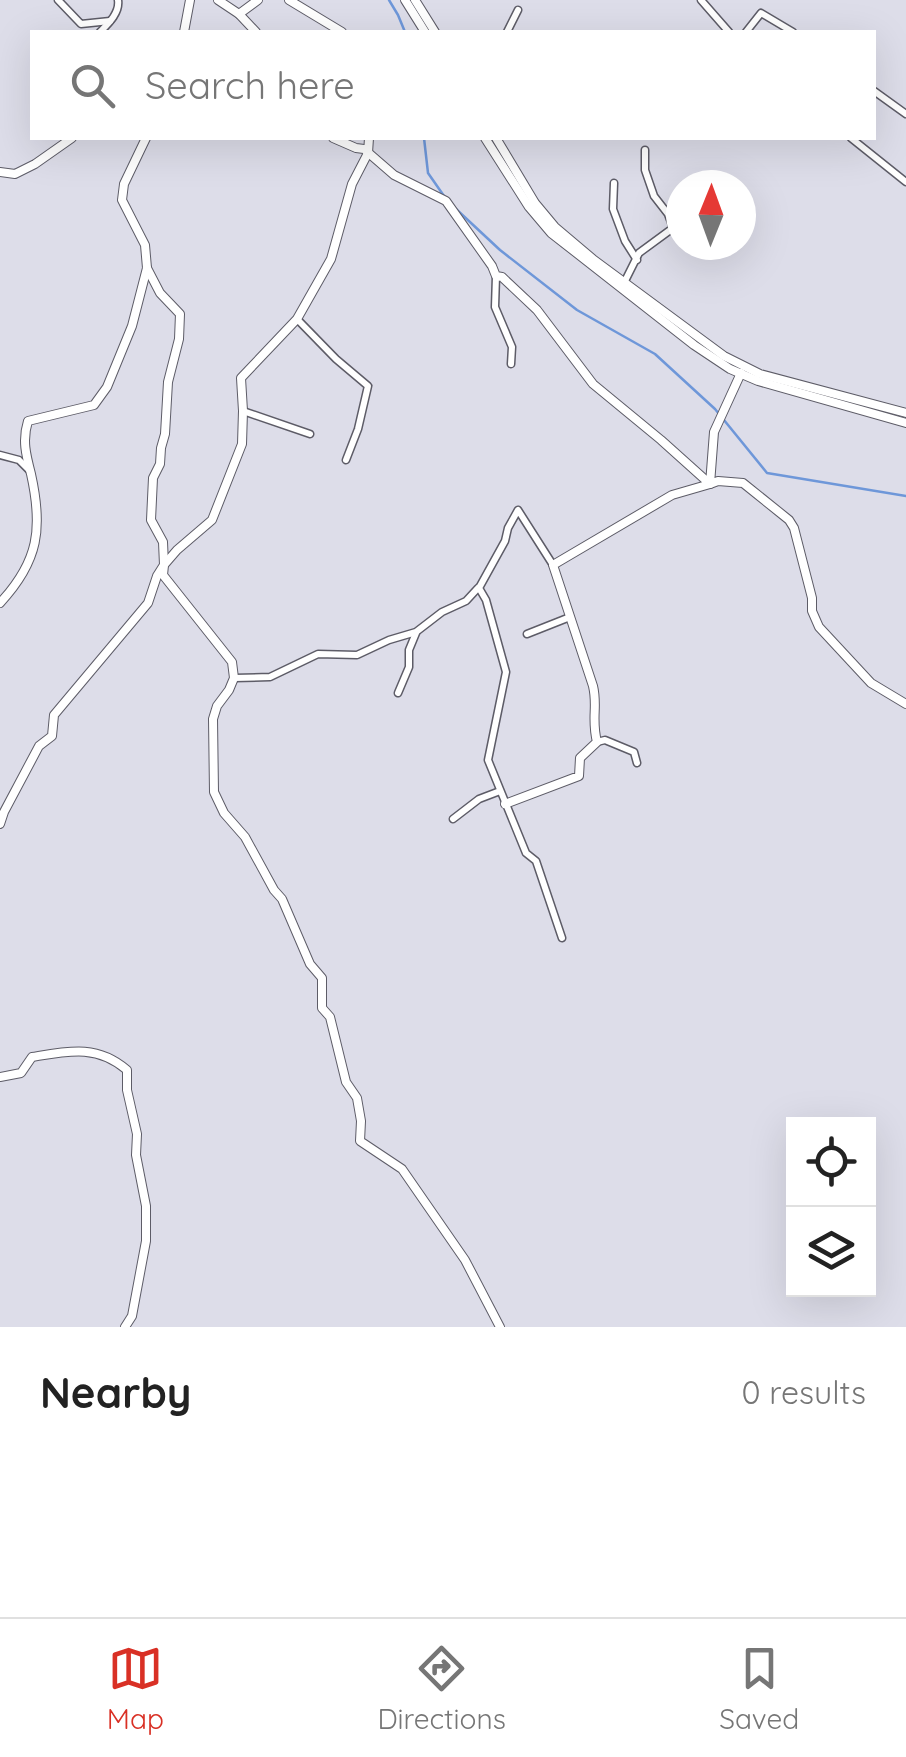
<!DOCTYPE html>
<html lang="en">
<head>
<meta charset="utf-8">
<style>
	:root { --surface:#fff; --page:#f6f6f6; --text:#222; --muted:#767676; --line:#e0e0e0; --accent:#d93025 }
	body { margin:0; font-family:Quicksand,sans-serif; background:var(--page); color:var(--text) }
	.controls { position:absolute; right:30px; bottom:30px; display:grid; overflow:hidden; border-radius:0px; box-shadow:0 10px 40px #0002 }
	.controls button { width:90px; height:90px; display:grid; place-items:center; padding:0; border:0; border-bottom:2px solid var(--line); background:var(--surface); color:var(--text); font:50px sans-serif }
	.compass { position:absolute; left:666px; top:170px; width:90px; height:90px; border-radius:50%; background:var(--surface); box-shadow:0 10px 40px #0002; rotate:1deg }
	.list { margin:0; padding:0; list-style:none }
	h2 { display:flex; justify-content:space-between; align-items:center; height:130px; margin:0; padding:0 40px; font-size:42px }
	h2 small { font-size:32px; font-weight:400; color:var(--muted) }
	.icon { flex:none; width:55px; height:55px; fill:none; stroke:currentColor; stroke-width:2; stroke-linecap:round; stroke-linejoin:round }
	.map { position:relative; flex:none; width:906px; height:1327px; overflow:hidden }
	.search { position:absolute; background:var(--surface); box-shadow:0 10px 40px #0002; left:30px; right:30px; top:30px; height:110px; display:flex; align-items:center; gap:25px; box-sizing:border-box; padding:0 35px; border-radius:0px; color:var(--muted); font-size:38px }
	.sheet { height:290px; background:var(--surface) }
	nav { display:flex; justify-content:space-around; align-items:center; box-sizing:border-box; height:140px; border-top:2px solid var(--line); background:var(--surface); font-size:28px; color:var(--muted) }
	nav a { display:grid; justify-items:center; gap:5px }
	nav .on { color:var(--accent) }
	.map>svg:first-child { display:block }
</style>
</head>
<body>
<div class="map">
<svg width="906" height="1327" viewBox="0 0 906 1327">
	<rect width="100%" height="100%" fill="#dddde9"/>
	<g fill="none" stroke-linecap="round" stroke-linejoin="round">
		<!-- stream -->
		<g stroke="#6e97d9" stroke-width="2.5">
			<polyline points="389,0 398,15 405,32"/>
			<polyline points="424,138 428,173 444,196"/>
			<polyline points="456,209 500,250 577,310 655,354 715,409 767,473 906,496"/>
		</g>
		<!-- minor casing -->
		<g stroke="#5d5c67" stroke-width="9">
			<g id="minor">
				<polyline points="58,0 81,24 110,21"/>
				<polyline points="701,0 729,32"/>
				<path d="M100,32C108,24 120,13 118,0"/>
				<polyline points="507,32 518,10"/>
				<polyline points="746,32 761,13 793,32"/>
				<polyline points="874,91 906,114"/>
				<polyline points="851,138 906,182"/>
				<polyline points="645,150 645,170 654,196 668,214 673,228 681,235"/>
				<polyline points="614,183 613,209 625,241 637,260"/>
				<polyline points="496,276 495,307 512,347 511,364"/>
				<polyline points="624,283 639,253 673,228"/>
				<polyline points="297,319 336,359 368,386 358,429 346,460"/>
				<polyline points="243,411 310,434"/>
				<polyline points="0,455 19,460 30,471"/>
				<polyline points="553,565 518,510 508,528 505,541 479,588 486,600 506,672 488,760 526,853 536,861 562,938"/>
				<polyline points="527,634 570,617"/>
				<polyline points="234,678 270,677 318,654 357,655 389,640 416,632 442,612 466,601 478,588"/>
				<polyline points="398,693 409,667 409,650 416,633"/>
				<polyline points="597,742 605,740 634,752 637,763"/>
				<polyline points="453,819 479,799 500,791"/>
			</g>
		</g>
		<!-- tertiary casing -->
		<g stroke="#5d5c67" stroke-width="10">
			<g id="tertiary">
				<polyline points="218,0 239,14 258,0"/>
				<polyline points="289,0 342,32"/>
				<polyline points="239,14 256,32"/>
				<polyline points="184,32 190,0"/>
				<path d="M333,138L356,148L364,149L394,175L446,201L492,266L496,276L502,277L537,310L593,384L661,440L710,484L672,495L553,565L593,686C598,707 591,718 597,742L580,758L579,776L505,804"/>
				<polyline points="369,138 368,153 352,184 331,259 297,319 241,378 243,411 242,444 212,520 177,550 164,565 163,575 232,662 234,678 229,690 217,706 213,719 214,792 224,813 245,837 274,890 282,899 310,964 322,978 322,1008 330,1017 346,1082 357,1098 361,1121 360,1141 402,1169 465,1260 500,1327"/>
				<polyline points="0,172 15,174 35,164 72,138"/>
				<polyline points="741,373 714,432 710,484 718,481 743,483 789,520 794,528 812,598 812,611 819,627 871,683 906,704"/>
				<path d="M0,603C39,561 43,528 31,474C26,455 22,440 28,421L94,405L107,387L132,326L147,268L145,245L122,200L124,184L146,138"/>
				<polyline points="0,824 4,812 39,746 52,736 54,715 148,603 157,576 164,565 163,542 151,520 153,478 160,464 161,448 165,434 168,382 179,339 180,314 160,293 147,268"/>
				<path d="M0,1077L21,1073L32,1057C68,1051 97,1044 127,1070V1090L137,1134L136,1155L146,1206V1241L132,1316L125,1327"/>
			</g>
		</g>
		<!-- secondary casing -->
		<g stroke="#5d5c67" stroke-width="10">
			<g id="secondary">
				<polyline points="405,0 425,32"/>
				<polyline points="415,0 435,32"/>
				<polyline points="485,138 529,207 551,233 694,345 730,369 758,381 906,423"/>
				<polyline points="496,138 535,203 555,227 594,260 724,356 760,374 906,413"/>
			</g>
		</g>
		<!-- minor -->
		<use href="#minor" stroke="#fff" stroke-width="6"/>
		<!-- tertiary -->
		<use href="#tertiary" stroke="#fff" stroke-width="8"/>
		<!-- secondary -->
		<use href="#secondary" stroke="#fff" stroke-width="8"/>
	</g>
</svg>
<div class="controls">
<button><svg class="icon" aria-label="locate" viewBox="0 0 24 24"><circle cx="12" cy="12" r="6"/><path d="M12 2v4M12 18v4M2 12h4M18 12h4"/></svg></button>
<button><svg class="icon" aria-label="layers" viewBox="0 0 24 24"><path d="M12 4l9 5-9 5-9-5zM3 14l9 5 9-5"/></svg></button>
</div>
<svg class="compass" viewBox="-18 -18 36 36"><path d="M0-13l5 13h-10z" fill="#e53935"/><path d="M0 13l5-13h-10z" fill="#767676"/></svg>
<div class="search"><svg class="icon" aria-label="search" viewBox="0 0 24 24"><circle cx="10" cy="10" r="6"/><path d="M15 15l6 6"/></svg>Search here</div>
</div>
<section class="sheet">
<h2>Nearby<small>0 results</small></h2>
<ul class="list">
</ul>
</section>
<nav>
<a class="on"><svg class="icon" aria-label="map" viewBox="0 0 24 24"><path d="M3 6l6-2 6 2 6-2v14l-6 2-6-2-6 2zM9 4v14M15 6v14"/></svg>Map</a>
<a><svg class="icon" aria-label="directions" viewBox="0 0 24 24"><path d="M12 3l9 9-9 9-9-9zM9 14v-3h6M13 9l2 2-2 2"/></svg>Directions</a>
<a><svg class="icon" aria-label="saved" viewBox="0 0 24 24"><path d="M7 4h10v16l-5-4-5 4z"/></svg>Saved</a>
</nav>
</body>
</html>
